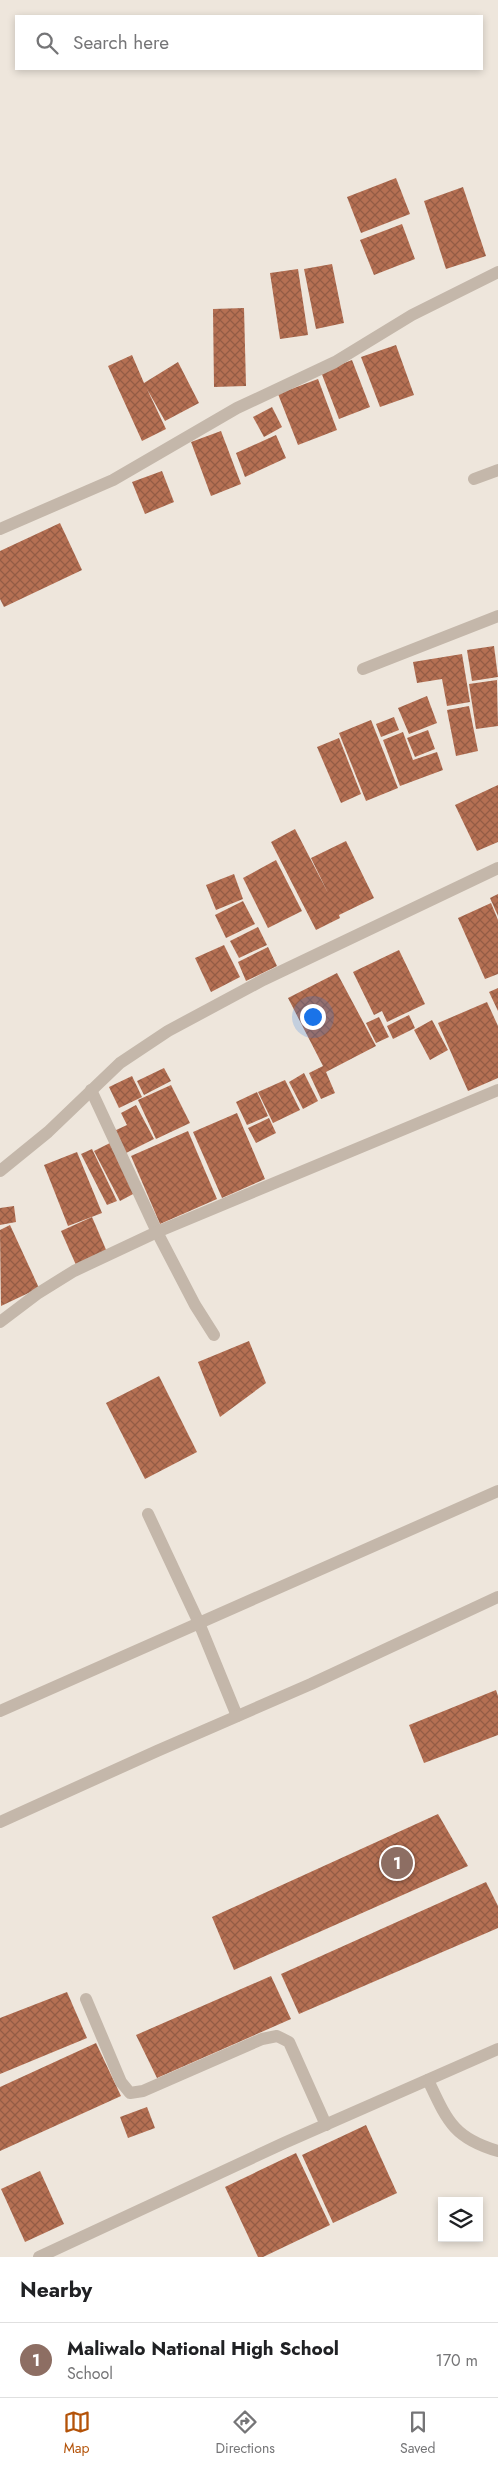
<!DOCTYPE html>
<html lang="en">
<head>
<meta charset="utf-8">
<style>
	:root { --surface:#fff; --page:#f6f6f6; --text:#202124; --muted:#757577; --line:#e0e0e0; --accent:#b45309 }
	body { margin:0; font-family:Jost,sans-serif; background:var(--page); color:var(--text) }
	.controls { position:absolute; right:15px; bottom:15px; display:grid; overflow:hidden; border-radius:0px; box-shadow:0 2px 8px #0003 }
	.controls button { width:45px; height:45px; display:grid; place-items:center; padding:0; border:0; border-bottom:1px solid var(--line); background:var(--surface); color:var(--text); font:25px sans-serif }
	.you { position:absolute; left:312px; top:1016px; width:18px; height:18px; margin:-12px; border:4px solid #fff; border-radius:50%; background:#1a73e8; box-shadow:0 0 0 8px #1a73e833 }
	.badge { display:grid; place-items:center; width:32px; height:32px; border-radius:50%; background:var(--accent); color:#fff; font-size:16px; font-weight:700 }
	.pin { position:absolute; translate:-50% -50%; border:2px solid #fff; box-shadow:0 1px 5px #0006 }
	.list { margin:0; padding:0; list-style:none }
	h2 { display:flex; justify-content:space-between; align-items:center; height:65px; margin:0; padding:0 20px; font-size:21px }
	h2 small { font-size:16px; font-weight:400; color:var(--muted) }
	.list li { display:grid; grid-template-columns:32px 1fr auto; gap:15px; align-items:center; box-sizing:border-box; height:75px; padding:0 20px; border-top:1px solid var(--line) }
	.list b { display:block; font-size:19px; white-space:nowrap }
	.list p { margin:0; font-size:16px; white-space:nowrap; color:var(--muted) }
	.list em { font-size:16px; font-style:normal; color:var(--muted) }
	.icon { flex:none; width:28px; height:28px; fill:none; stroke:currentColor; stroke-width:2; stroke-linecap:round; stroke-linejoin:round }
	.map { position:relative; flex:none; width:498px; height:2257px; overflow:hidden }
	.search { position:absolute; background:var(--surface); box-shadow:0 2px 8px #0003; left:15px; right:15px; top:15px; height:55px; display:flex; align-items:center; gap:12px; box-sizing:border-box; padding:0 18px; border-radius:0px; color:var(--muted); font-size:19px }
	.sheet { height:140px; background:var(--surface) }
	nav { display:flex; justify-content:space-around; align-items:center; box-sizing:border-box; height:70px; border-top:1px solid var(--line); background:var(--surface); font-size:14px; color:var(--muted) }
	nav a { display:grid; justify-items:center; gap:2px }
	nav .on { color:var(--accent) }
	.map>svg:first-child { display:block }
</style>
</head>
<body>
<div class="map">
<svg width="498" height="2257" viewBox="0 0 498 2257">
	<defs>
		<pattern id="building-cross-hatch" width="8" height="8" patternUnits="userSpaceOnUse" patternTransform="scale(1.25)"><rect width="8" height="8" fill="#b57053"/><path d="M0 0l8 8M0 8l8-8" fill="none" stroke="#945c45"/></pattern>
	</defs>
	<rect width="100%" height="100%" fill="#eee6dc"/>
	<!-- building -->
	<g fill="url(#building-cross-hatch)">
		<polygon points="396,178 410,214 361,233 347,197"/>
		<polygon points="463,187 486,256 446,269 424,201"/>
		<polygon points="402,224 415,259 374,275 360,240"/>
		<polygon points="332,264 344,323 316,329 304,269"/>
		<polygon points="298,269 308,335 280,339 270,273"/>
		<polygon points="244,308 246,386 214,387 213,309"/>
		<polygon points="396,345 414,395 380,407 361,357"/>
		<polygon points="132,355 144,383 178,362 199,403 165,421 147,389 166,429 142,441 108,366"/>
		<polygon points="352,360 370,407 339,419 321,372"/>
		<polygon points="318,379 337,430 298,445 278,394"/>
		<polygon points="272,407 282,427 264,437 253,417"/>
		<polygon points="221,431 241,484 211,496 191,442"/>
		<polygon points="276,435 286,458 245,477 236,453"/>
		<polygon points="162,471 174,502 145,514 132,482"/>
		<polygon points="60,523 82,570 4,607 0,599 0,551"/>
		<polygon points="494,646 498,677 472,681 467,650"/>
		<polygon points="462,654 470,702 447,706 442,679 417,683 413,662"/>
		<polygon points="497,680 498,726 476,729 469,684"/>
		<polygon points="427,696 437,723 409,734 398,708"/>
		<polygon points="469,706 478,751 456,756 447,710"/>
		<polygon points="394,717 399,730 381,737 376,724"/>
		<polygon points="371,720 398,788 366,801 339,733"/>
		<polygon points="428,730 435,749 415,757 407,738"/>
		<polygon points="403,732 413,760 437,752 443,770 400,786 383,740"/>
		<polygon points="339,738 361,794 341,803 317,747"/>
		<polygon points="498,785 498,842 477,851 455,805"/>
		<polygon points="295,829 328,893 311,858 346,841 374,898 339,915 340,918 316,930 271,842"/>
		<polygon points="276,860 302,911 268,928 243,878"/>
		<polygon points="234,874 243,899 216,910 206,885"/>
		<polygon points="498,894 498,916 490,898"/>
		<polygon points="243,901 255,924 226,938 215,915"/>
		<polygon points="491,903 498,920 498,974 485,979 458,918"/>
		<polygon points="258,927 267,945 239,958 230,941"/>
		<polygon points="224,945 240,977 211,992 195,958"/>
		<polygon points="268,947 277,966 246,981 238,962"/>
		<polygon points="399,950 425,1004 387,1022 382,1011 374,1015 353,972"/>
		<polygon points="337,973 376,1046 326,1072 335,1093 321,1099 309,1073 323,1066 288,998"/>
		<polygon points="498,988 498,1011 489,992"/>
		<polygon points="487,1002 498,1026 498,1078 468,1091 438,1023"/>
		<polygon points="409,1015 415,1028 393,1039 387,1026"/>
		<polygon points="379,1017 389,1037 376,1043 366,1023"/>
		<polygon points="432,1020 448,1050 430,1060 414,1030"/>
		<polygon points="164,1068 171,1081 144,1095 137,1081"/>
		<polygon points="304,1073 318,1101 303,1109 289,1082"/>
		<polygon points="132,1076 142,1097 119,1108 109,1087"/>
		<polygon points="285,1080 300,1110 273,1123 258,1092"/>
		<polygon points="171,1085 190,1123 156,1139 138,1100"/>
		<polygon points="257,1092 268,1116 247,1125 236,1102"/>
		<polygon points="136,1105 154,1139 126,1153 114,1131 127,1125 121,1113"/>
		<polygon points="237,1113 265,1179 222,1198 193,1132"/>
		<polygon points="269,1118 276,1133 256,1143 248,1128"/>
		<polygon points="188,1131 217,1199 160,1224 131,1156"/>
		<polygon points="110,1143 135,1193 120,1201 94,1151"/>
		<polygon points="92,1149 117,1201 107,1205 81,1154"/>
		<polygon points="77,1152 102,1213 68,1226 44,1165"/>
		<polygon points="14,1206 16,1222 0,1225 0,1208"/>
		<polygon points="92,1217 107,1252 76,1265 61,1231"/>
		<polygon points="10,1225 39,1288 1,1306 0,1230"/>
		<polygon points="249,1341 266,1383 220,1417 198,1362"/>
		<polygon points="159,1376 197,1452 145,1479 106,1403"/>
		<polygon points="496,1690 498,1696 498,1735 424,1763 409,1725"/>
		<polygon points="438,1814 468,1866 234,1970 212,1917"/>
		<polygon points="486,1882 498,1906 498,1928 299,2014 281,1974"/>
		<polygon points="271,1976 291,2019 157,2078 136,2035"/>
		<polygon points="67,1992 87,2038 0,2074 0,2018"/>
		<polygon points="96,2043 121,2096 0,2151 0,2087"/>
		<polygon points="147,2107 155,2128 128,2138 120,2117"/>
		<polygon points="366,2125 397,2193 333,2223 302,2155"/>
		<polygon points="296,2153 330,2225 263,2257 258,2257 225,2187"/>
		<polygon points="40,2171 64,2224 25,2242 1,2189"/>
	</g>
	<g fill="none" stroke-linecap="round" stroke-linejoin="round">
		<!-- service -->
		<g stroke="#c4b7aa" stroke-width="12">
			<polyline points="157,1232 195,1305 214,1335"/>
			<polyline points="86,1999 121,2082 130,2093 143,2091 262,2039 277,2036 289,2042 326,2125"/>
			<path d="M428,2080C447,2120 453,2138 498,2151"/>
		</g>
		<!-- minor -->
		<g stroke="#c4b7aa" stroke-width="12">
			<polyline points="474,479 498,470"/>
			<polyline points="0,529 113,480 237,408 335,362 412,315 498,272"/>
			<polyline points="363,669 498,616"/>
			<polyline points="91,1090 157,1232"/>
			<polyline points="0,1171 48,1132 120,1063 168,1031 263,980 498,868"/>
			<polyline points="0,1322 37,1294 74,1271 157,1232 498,1090"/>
			<polyline points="148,1514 199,1623 237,1716"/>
			<polyline points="0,1711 498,1491"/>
			<polyline points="0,1822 157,1751 311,1684 498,1597"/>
			<polyline points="39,2257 284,2143 498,2049"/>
		</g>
	</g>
</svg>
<div class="controls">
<button><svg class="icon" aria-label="layers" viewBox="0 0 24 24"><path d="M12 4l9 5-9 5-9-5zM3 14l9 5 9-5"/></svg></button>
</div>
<div class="you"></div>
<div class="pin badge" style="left:397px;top:1863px;background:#8d6e63">1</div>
<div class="search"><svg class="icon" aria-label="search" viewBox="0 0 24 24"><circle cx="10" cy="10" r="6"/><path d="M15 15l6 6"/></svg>Search here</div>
</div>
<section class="sheet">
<h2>Nearby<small></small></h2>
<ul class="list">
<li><span class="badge" style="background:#8d6e63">1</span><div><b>Maliwalo National High School</b><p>School</p></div><em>170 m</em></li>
</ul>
</section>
<nav>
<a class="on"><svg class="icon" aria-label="map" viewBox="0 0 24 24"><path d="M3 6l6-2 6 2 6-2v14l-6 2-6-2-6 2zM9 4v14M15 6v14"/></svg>Map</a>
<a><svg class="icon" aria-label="directions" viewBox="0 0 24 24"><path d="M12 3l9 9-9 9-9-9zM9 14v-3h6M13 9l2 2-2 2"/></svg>Directions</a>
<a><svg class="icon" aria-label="saved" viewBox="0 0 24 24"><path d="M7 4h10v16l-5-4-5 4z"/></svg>Saved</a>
</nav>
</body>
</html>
